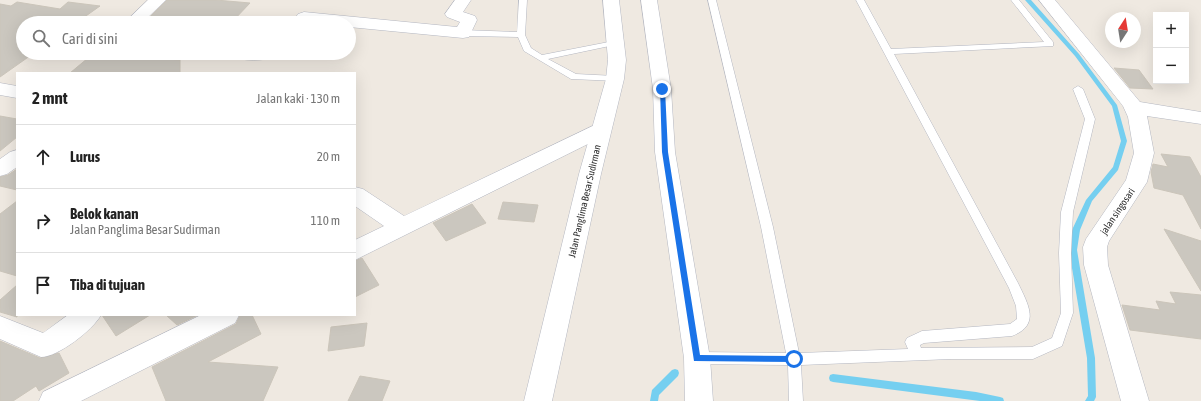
<!DOCTYPE html>
<html lang="id">
<head>
<meta charset="utf-8">
<style>
	:root { --surface:#fff; --page:#f6f6f6; --text:#222; --muted:#767676; --line:#e0e0e0 }
	body { margin:0; font-family:"Asap Condensed",sans-serif; background:var(--page); color:var(--text) }
	.controls { position:absolute; right:12px; top:12px; display:grid; overflow:hidden; border-radius:0px; box-shadow:0 4px 16px #0002 }
	.controls button { width:36px; height:36px; display:grid; place-items:center; padding:0; border:0; border-bottom:1px solid var(--line); background:var(--surface); color:var(--text); font:20px sans-serif }
	.compass { position:absolute; left:1105px; top:12px; width:36px; height:36px; border-radius:50%; background:var(--surface); box-shadow:0 4px 16px #0002; rotate:12deg }
	.stop { position:absolute; width:12px; height:12px; margin:-9px; border:3px solid #1a73e8; border-radius:50%; background:#fff }
	.stop.end { background:#1a73e8; border-color:#fff; box-shadow:0 1px 4px #0008 }
	.list { margin:0; padding:0; list-style:none }
	h2 { display:flex; justify-content:space-between; align-items:center; height:52px; margin:0; padding:0 16px; font-size:17px }
	h2 small { font-size:13px; font-weight:400; color:var(--muted) }
	.list li { display:grid; grid-template-columns:26px 1fr auto; gap:12px; align-items:center; box-sizing:border-box; height:64px; padding:0 16px; border-top:1px solid var(--line) }
	.list b { display:block; font-size:15px; white-space:nowrap }
	.list p { margin:0; font-size:13px; white-space:nowrap; color:var(--muted) }
	.list em { font-size:13px; font-style:normal; color:var(--muted) }
	.icon { flex:none; width:22px; height:22px; fill:none; stroke:currentColor; stroke-width:2; stroke-linecap:round; stroke-linejoin:round }
	.map { position:relative; flex:none; width:1201px; height:401px; overflow:hidden }
	.search { position:absolute; background:var(--surface); box-shadow:0 4px 16px #0002; left:16px; top:16px; width:340px; height:44px; display:flex; align-items:center; gap:10px; box-sizing:border-box; padding:0 14px; border-radius:22px; color:var(--muted); font-size:15px }
	.panel { position:absolute; background:var(--surface); box-shadow:0 4px 16px #0002; left:16px; top:72px; width:340px; height:244px; border-radius:0px }
	.map>svg:first-child { display:block }
</style>
</head>
<body>
<div class="map">
<svg width="1201" height="401" viewBox="0 0 1201 401">
	<rect width="100%" height="100%" fill="#efe9e1"/>
	<g fill="none" stroke-linecap="round" stroke-linejoin="round">
		<!-- stream -->
		<g fill="#75cff0" fill-rule="evenodd">
			<polygon points="1025,0 1031,0 1079,54 1117,105 1127,141 1118,170 1092,201 1080,230 1077,250 1095,358 1096,397 1094,401 1085,401 1088,396 1087,358 1069,250 1072,230 1086,200 1113,167 1121,141 1112,106 1075,56"/>
			<polygon points="675,369 678,370 679,373 678,376 659,395 658,401 650,401 652,390 672,370"/>
			<polygon points="833,374 976,392 1000,397 1003,398 1004,401 980,401 833,382 830,381 829,378 830,375"/>
		</g>
	</g>
	<!-- building -->
	<g fill="#cbc7bf" stroke="#cbc5ba">
		<polygon points="167,0 216,0 250,3 231,23 144,23"/>
		<polygon points="17,2 60,9 68,2 100,6 76,23 23,23 23,53 34,53 0,77 0,4 11,6"/>
		<polygon points="94,53 121,53 119,55 180,60 180,73 70,73"/>
		<polygon points="1114,68 1139,70 1153,89 1130,88"/>
		<polygon points="0,116 17,119 17,137 0,151"/>
		<polygon points="1161,154 1190,157 1201,177 1201,229 1183,195 1154,188 1151,172 1153,164 1168,167"/>
		<polygon points="17,169 17,190 0,186 0,177 8,175"/>
		<polygon points="17,201 17,276 0,271 0,214"/>
		<polygon points="503,202 538,205 534,222 498,219"/>
		<polygon points="472,204 486,223 446,241 433,223"/>
		<polygon points="1164,229 1201,241 1201,291"/>
		<polygon points="362,258 379,285 355,297 355,261"/>
		<polygon points="17,285 17,317 0,312 0,300"/>
		<polygon points="1170,292 1201,295 1201,339 1130,330 1122,305 1160,310 1156,301 1176,304"/>
		<polygon points="102,315 150,315 116,336"/>
		<polygon points="166,315 198,315 177,325"/>
		<polygon points="240,315 252,315 261,334 208,362 278,367 263,401 166,401 152,367 236,324"/>
		<polygon points="367,323 364,346 328,351 331,327"/>
		<polygon points="0,341 40,358 59,353 69,373 39,391 36,386 13,401 0,401"/>
		<polygon points="360,376 390,381 382,401 348,401"/>
	</g>
	<g fill="none" stroke-linecap="round" stroke-linejoin="round">
		<!-- service casing -->
		<g stroke="#b4b7c1" stroke-width="1">
			<g id="service">
				<polygon points="519,0 527,0 525,35 531,48 542,55 619,40 619,44 548,59 576,74 615,76 620,79 618,81 571,79 524,51 518,37 463,36 459,33 463,30 517,32"/>
				<path d="M708,0H716L773,227L799,353L908,349L905,342L907,338L922,331L1010,324L1017,319L1016,306L1009,288L856,0H864L891,49L1044,42L1011,0H1019L1053,42V46L894,54L1018,283C1028,304 1041,325 1012,336L924,343L920,345L921,348L1032,347L1052,338L1061,313L1059,253L1061,212L1085,119L1073,89L1078,86L1083,89L1095,119L1073,212L1071,253L1073,313L1062,346L1033,359H951L801,365L803,401H789L788,365L697,364L692,362L690,358L692,354L697,352L786,353L761,227Z"/>
			</g>
		</g>
		<!-- minor casing -->
		<g stroke="#b4b7c1" stroke-width="1">
			<g id="minor">
				<polygon points="148,0 166,0 142,23 124,23"/>
				<polygon points="455,0 471,0 463,12 475,16 477,20 469,37 463,38 349,27 349,23 304,22 298,20 296,17 298,14 304,12 457,27 460,22 447,17 445,14"/>
				<polygon points="1039,0 1055,0 1140,102 1201,112 1201,124 1147,116 1154,153 1147,182 1109,241 1107,247 1108,265 1149,401 1121,401 1084,265 1083,247 1086,239 1126,180 1134,153 1128,117 1123,106"/>
				<path d="M227,53H280L277,57C262,61 245,61 230,57Z"/>
				<polygon points="0,83 17,86 17,98 0,95"/>
				<polygon points="601,122 608,124 611,129 608,134 355,260 355,240 384,226 355,206 355,187 363,189 404,216"/>
				<polygon points="17,150 17,167 7,174 0,176 0,159 10,152"/>
				<path d="M68,315H101C93,330 58,357 41,357L0,339V316L43,333Z"/>
				<polygon points="201,315 239,315 235,323 81,401 39,401 43,392"/>
			</g>
		</g>
		<!-- secondary casing -->
		<g stroke="#b4b7c1" stroke-width="1">
			<g id="secondary">
				<polygon points="603,0 619,0 626,60 624,79 601,174 552,401 524,401 579,174 606,79 608,60"/>
				<polygon points="641,0 657,0 671,89 675,152 710,358 713,401 685,401 684,358 655,152 653,89"/>
			</g>
		</g>
		<!-- service -->
		<use href="#service" fill="#fff" fill-rule="evenodd"/>
		<!-- minor -->
		<use href="#minor" fill="#fff" fill-rule="evenodd"/>
		<!-- secondary -->
		<use href="#secondary" fill="#fff" fill-rule="evenodd"/>
	</g>
	<!-- route -->
	<polygon fill="#1a73e8" points="660,88 665,89 668,152 700,355 794,356 797,357 797,362 694,361 662,152"/>
	<g text-anchor="middle" stroke-width="4" stroke-linejoin="round" paint-order="stroke">
		<!-- street labels -->
		<g font-size="10" fill="#2e2e2e" stroke="#fff">
			<text transform="translate(584 201) rotate(-77)" y="4">Jalan Panglima Besar Sudirman</text>
			<text transform="translate(1117 211) rotate(-56)" y="4">jalan singosari</text>
		</g>
	</g>
</svg>
<div class="controls">
<button>+</button>
<button>−</button>
</div>
<svg class="compass" viewBox="-18 -18 36 36"><path d="M0-13l5 13h-10z" fill="#e53935"/><path d="M0 13l5-13h-10z" fill="#767676"/></svg>
<div class="stop" style="left:794px;top:359px"></div>
<div class="stop end" style="left:662px;top:89px"></div>
<div class="search"><svg class="icon" aria-label="search" viewBox="0 0 24 24"><circle cx="10" cy="10" r="6"/><path d="M15 15l6 6"/></svg>Cari di sini</div>
<section class="panel">
<h2>2 mnt<small>Jalan kaki · 130 m</small></h2>
<ul class="list">
<li><svg class="icon" aria-label="ahead" viewBox="0 0 24 24"><path d="M12 20V5M6 11l6-6 6 6"/></svg><div><b>Lurus</b></div><em>20 m</em></li>
<li><svg class="icon" aria-label="right" viewBox="0 0 24 24"><path d="M7 20v-9h11M14 6l5 5-5 5"/></svg><div><b>Belok kanan</b><p>Jalan Panglima Besar Sudirman</p></div><em>110 m</em></li>
<li><svg class="icon" aria-label="arrive" viewBox="0 0 24 24"><path d="M6 21V4h12l-3 4 3 4H6"/></svg><div><b>Tiba di tujuan</b></div></li>
</ul>
</section>
</div>
</body>
</html>
